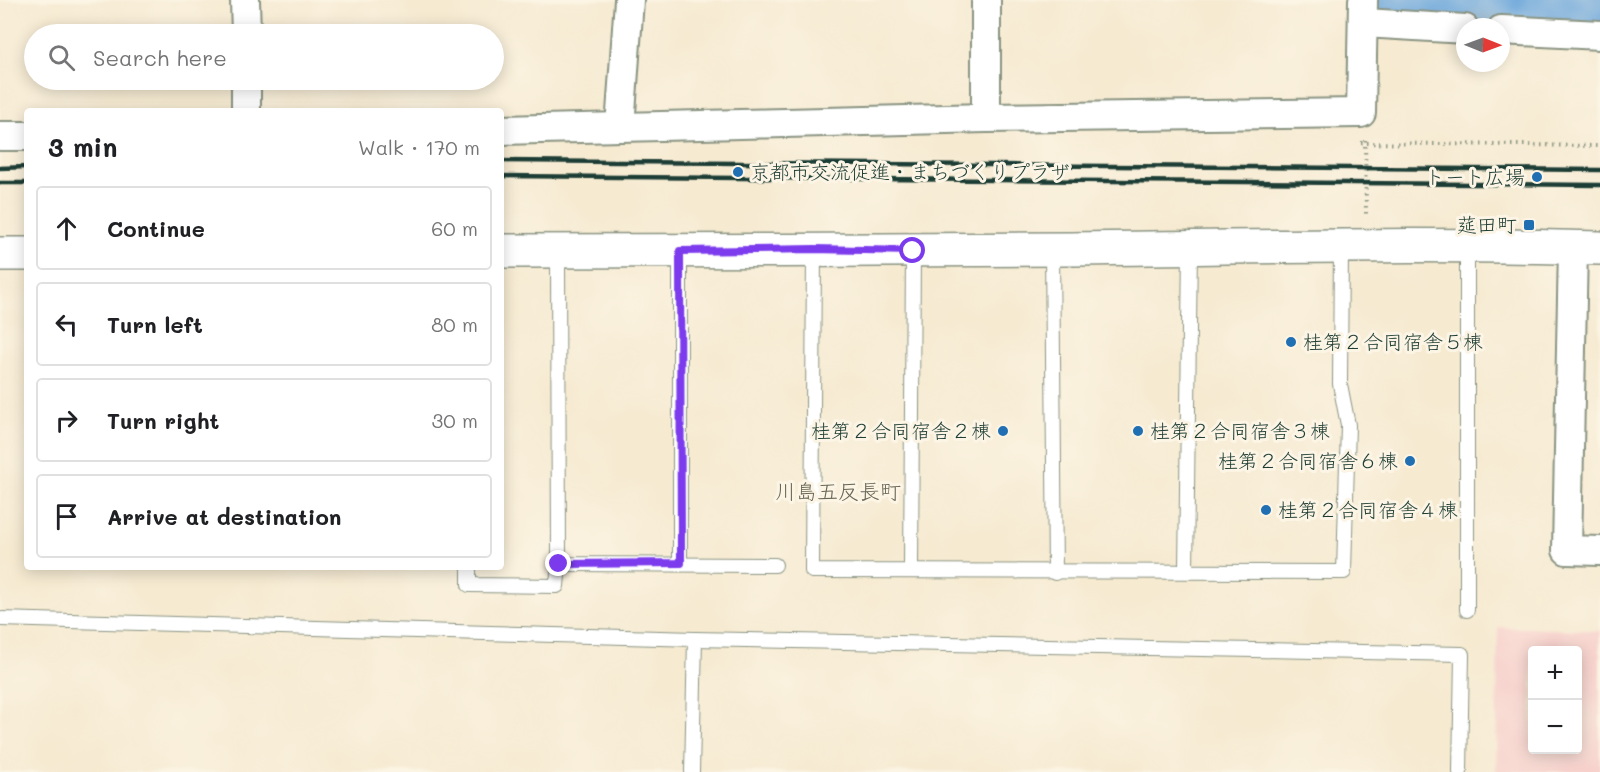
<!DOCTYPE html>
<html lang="en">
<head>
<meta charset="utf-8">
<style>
	:root { --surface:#fff; --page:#f2f2f2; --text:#202124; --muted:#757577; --line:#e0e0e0 }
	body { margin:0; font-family:Mali,"Klee One",sans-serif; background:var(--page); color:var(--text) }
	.controls { position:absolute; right:18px; bottom:18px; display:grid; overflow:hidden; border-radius:6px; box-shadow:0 3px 15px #0003 }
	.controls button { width:54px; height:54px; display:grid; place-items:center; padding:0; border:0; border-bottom:2px solid var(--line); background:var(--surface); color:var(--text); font:30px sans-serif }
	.compass { position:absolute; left:1456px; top:18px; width:54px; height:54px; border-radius:50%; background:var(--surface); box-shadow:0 3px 15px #0003; rotate:91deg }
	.stop { position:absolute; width:18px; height:18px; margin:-14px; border:4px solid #7c3aed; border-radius:50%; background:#fff }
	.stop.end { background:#7c3aed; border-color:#fff; box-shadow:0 2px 6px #0008 }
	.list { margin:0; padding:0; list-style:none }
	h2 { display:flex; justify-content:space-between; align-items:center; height:78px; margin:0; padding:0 24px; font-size:26px }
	h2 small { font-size:20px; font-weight:400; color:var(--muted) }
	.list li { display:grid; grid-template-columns:39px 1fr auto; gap:18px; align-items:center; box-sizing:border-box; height:84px; margin:0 12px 12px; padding:0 12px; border:2px solid var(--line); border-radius:6px }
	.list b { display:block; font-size:22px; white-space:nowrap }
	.list em { font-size:20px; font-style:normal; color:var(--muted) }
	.icon { flex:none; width:33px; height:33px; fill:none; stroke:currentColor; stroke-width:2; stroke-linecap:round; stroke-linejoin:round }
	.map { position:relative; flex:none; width:1600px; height:772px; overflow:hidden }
	.search { position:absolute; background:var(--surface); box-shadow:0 3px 15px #0003; left:24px; top:24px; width:480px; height:66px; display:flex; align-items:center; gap:15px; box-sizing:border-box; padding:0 21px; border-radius:33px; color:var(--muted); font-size:22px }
	.panel { position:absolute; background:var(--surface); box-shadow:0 3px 15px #0003; left:24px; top:108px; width:480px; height:462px; border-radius:6px }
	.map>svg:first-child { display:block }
</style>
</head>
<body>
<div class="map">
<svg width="1600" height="772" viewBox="0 0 1600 772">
	<rect width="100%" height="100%" fill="#fcf5e5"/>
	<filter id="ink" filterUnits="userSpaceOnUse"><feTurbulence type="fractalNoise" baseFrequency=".0167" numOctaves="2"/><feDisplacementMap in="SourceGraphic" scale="12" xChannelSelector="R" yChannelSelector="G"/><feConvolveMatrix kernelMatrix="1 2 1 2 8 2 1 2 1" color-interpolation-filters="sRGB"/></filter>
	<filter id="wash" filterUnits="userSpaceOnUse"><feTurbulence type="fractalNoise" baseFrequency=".008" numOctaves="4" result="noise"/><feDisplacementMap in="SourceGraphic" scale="24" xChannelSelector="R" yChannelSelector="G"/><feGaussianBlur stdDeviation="1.35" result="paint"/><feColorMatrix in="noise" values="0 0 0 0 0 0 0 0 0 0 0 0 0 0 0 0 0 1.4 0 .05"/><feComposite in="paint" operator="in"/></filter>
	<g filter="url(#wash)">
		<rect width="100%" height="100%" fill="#f6ead1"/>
		<!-- built -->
		<path fill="#f7d0cc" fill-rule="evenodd" d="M1498,627L1600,631V772H1496ZM1532,650H1578V750H1532Z"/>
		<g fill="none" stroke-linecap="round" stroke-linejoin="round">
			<!-- river -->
			<polyline stroke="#6aa6db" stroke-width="48" points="1369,0 1600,11"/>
		</g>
	</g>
	<g filter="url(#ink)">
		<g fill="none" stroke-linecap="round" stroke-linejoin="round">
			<!-- service casing -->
			<g stroke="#8a9482" stroke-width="16">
				<g id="service">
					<polyline points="814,249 812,571 1344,572 1348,425 1340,384 1341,247"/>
					<polyline points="1052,249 1055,573"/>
					<polyline points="558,251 559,564 775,565"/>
					<polyline points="680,251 680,563"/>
					<polyline points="469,567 469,585 557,586 559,564"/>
					<polyline points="911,570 913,251"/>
					<polyline points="1186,571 1190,248"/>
					<polyline points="1467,610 1467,245"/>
					<polyline points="0,619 695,639 1462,654 1460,772"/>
					<polyline points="692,772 695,639"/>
				</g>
			</g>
			<!-- minor casing -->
			<g stroke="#8a9482" stroke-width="32">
				<g id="minor">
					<polyline points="245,0 246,34"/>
					<polyline points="1364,23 1465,29"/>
					<polyline points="1501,30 1600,35"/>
					<polyline points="246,80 246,111"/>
					<polyline points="986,118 986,0"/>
					<polyline points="620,127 629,0"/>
					<polyline points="501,130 986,118 1361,113 1363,0"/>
					<polyline points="0,136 27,136"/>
					<polyline points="1573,247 1567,550 1600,551"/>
				</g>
			</g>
			<!-- tertiary casing -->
			<g stroke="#8a9482" stroke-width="36">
				<g id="tertiary">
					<path d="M501,251C691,250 880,251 1070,249C1246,247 1423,243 1600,248"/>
					<polyline points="0,254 27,254"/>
				</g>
			</g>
			<!-- path -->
			<g stroke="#8a9482" stroke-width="4" stroke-dasharray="1.5 4.5" stroke-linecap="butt">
				<polyline points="1365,140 1366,214"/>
				<polyline points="1361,143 1600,146"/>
			</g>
			<!-- service -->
			<use href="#service" stroke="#fff" stroke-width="14"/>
			<!-- minor -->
			<use href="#minor" stroke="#fff" stroke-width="28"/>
			<!-- tertiary -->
			<use href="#tertiary" stroke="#fff" stroke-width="33"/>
			<!-- rail -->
			<g stroke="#1f3d34" stroke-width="4.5">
				<polyline points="501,161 1600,170"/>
				<polyline points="0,168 27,167"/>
				<polyline points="501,176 1600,185"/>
				<polyline points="0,183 27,183"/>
			</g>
		</g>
	</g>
	<g fill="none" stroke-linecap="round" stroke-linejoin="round" filter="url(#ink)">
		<!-- route -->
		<polyline stroke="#7c3aed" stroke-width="8" points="559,564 681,563 680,251 814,249 913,251"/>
	</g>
	<!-- markers -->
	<g fill="#1f6fb2" stroke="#fcf5e5" stroke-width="2">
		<circle cx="738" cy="172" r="6"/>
		<circle cx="1537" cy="177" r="6"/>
		<rect x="1523" y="219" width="12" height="12" rx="3"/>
		<circle cx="1291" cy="342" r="6"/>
		<circle cx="1003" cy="431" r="6"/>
		<circle cx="1138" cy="431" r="6"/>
		<circle cx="1410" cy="461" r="6"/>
		<circle cx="1266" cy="510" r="6"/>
	</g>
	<g text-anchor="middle" stroke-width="6" stroke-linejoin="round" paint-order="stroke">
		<!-- poi labels -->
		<g font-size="20" fill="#1f3d34" stroke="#fcf5e5" text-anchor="start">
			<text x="750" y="179">京都市交流促進・まちづくりプラザ</text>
			<text x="1525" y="184" text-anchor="end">トート広場</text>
			<text x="1517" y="232" text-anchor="end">莚田町</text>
			<text x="1303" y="349">桂第２合同宿舎５棟</text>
			<text x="991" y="438" text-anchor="end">桂第２合同宿舎２棟</text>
			<text x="1150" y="438">桂第２合同宿舎３棟</text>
			<text x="1398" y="468" text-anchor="end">桂第２合同宿舎６棟</text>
			<text x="1278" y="517">桂第２合同宿舎４棟</text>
		</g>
		<!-- neighbourhood labels -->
		<g font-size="21" fill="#686655" stroke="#fcf5e5">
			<text x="838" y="499">川島五反長町</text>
		</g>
	</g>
</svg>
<div class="controls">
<button>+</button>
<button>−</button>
</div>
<svg class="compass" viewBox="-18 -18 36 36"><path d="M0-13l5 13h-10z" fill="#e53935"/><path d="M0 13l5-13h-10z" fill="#757577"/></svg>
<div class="stop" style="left:913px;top:251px"></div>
<div class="stop end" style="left:559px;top:564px"></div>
<div class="search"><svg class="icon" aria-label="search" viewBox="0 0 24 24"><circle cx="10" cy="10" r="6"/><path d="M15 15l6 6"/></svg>Search here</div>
<section class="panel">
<h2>3 min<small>Walk · 170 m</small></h2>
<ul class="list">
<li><svg class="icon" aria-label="ahead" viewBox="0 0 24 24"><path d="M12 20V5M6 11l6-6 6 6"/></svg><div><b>Continue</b></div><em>60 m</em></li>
<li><svg class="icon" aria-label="left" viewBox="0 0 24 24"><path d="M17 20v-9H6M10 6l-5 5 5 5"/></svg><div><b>Turn left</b></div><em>80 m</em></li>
<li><svg class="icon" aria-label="right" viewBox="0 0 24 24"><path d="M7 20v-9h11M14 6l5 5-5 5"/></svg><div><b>Turn right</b></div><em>30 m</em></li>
<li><svg class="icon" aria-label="arrive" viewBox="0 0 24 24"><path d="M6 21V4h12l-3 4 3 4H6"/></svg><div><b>Arrive at destination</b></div></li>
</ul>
</section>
</div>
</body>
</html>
